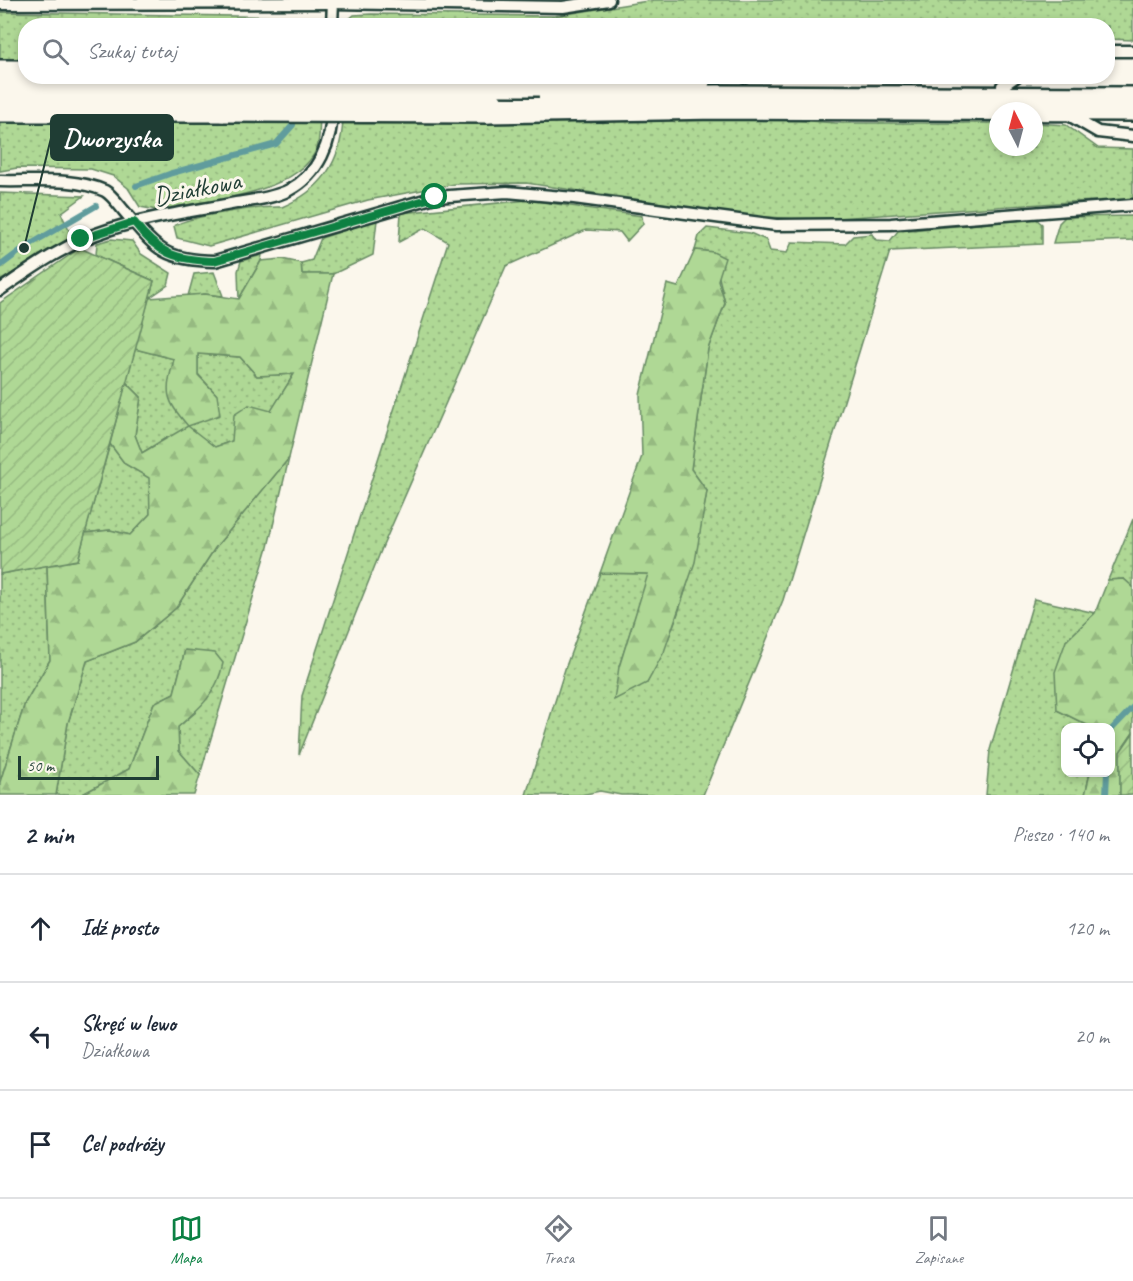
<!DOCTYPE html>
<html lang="pl">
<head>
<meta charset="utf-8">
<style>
	:root { --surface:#fff; --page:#f6f6f7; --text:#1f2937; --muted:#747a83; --line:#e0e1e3; --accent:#0b8043 }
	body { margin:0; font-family:Caveat,sans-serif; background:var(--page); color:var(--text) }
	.controls { position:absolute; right:18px; bottom:18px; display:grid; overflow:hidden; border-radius:12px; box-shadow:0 3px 9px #0003 }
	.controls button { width:54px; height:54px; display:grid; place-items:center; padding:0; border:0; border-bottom:2px solid var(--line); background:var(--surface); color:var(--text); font:30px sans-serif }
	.compass { position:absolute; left:989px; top:102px; width:54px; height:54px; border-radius:50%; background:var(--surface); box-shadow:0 3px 9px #0003; rotate:354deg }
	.scale { position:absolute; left:18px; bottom:15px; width:141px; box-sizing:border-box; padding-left:6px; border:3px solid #1f3d34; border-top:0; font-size:16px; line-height:21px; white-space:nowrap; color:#1f3d34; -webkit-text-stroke:4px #fbf7ec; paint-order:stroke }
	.stop { position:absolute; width:18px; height:18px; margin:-14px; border:4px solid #0b8043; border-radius:50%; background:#fff }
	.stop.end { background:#0b8043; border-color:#fff; box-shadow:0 2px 6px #0008 }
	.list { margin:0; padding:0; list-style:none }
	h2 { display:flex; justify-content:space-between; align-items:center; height:78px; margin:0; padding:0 24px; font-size:26px }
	h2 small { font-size:20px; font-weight:400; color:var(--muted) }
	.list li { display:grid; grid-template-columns:39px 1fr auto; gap:18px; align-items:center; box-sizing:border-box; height:108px; padding:0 24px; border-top:2px solid var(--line) }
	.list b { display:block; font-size:22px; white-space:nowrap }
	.list p { margin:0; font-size:20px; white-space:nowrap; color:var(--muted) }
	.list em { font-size:20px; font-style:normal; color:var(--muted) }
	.icon { flex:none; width:33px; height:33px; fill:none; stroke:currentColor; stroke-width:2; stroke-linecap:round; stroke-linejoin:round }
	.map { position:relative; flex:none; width:1133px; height:795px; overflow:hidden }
	.search { position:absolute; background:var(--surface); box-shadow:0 3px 9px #0003; left:18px; right:18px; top:18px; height:66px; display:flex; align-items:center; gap:15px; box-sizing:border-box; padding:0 21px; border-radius:24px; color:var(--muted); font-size:22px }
	.sheet { height:402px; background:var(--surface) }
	nav { display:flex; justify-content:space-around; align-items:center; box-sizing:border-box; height:84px; border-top:2px solid var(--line); background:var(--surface); font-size:16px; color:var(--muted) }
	nav a { display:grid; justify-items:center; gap:3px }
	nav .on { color:var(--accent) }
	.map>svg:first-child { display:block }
</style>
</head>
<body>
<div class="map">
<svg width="1133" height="795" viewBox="0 0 1133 795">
	<defs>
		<pattern id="grass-dots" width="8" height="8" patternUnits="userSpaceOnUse" patternTransform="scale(1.5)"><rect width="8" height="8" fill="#afd895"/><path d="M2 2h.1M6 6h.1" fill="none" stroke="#96ba81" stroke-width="1.8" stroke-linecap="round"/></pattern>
		<pattern id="forest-firs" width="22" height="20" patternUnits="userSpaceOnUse" patternTransform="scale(1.5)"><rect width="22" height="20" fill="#afd895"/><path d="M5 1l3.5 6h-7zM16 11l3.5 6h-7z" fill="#96ba81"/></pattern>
		<pattern id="garden-furrows" width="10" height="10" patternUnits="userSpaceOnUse" patternTransform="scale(1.5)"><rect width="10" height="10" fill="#afd895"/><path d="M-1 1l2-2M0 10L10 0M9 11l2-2" fill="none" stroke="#96ba81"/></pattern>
	</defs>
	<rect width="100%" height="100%" fill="#fbf7ec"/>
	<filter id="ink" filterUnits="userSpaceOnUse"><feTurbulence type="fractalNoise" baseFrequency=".0167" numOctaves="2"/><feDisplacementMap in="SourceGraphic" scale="12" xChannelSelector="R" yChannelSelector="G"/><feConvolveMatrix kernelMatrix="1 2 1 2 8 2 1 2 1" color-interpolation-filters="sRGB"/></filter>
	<g filter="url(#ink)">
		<!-- grass -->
		<g fill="url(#grass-dots)" stroke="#678a64" stroke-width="1.5">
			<polygon points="654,0 1133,0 1133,40 1108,39 1108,26 342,25 354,15 371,14 554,16"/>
			<polygon points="0,12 292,17 313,18 320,25 26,26 25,66 0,65"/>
			<path d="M740,116L836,123H998V147H1034V123L1066,125L1098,148L1133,149V200L1070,202L809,220L742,215L526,183L455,184L368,200L209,246L177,238L174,226C189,216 262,206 282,207C322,190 341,162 343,120Z"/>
			<path d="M0,117L320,120C319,128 320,139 317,148C299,195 200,202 157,210L140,207L128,188L113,176L91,169L17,168L0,171Z"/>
			<polygon points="0,193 84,196 61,213 72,237 0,281"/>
			<polygon points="528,200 642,216 643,224 627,241 620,232 586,230 506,266 382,548 299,755 302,696 448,242 425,228 399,242 401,213"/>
			<polygon points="1133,216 1133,240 1053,243 1059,223 1065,217"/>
			<path d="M1036,219L1042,224V244L890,251L783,600L703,795H621L600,791L581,795H526L565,669L600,573L649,574L619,667L647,683C682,619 695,562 707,491L691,469L708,349L725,303L713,252L695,250L699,236L707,228L750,233L766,240L770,251L787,253L792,242L845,244L853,236L872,234L876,240L890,241L898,231Z"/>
			<polygon points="377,220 373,255 333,274 302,274 301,263 312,260 321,238"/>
			<polygon points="111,239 132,241 141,254 171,273 168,285 149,298 154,281 96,255 97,243"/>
			<polygon points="262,255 261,261 239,299 238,271 241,261"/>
			<polygon points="214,272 223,296 205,294 188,296 194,274"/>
			<polygon points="135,349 175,359 217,395 198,374 198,354 240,357 257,376 294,374 271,412 249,406 232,441 215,447 167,437 142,453 135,435 141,397 126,382"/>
			<polygon points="110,444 125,464 150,478 150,514 130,535 110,530 85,533"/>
			<polygon points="289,458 268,547 200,775 179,751 178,727 196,712 185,650 174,693 154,703 129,769 81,795 56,795 68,723 87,661 135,642 176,608 215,548"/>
			<polygon points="1133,519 1133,587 1124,579 1108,580"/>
			<polygon points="47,565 50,660 25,703 0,782 0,574"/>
			<polygon points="1034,599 1095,613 1066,641 1057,710 1091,727 1066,728 1066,772 1090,773 1085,795 986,795 990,750"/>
		</g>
		<!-- forest -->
		<g fill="url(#forest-firs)" stroke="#678a64" stroke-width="1.5" fill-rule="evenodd">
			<polygon points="695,250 713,252 725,258 718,280 725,303 708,349 691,469 707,491 695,562 664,652 647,683 614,700 619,667 648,574 600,573 642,456 640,395 667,284 678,287"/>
			<path d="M282,259L301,263L302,274H333L289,458L215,548L176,608L135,642L87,661L68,723L56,795H0V782L25,703L50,660L47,565L78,560L85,533L110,530L130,535L150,514L149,478L125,464L110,444L126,382L141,397L135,435L142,453L188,426C164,398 165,393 174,359L135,349L149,298L205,294L239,299L261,261ZM198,354L240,357L257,376L294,374L271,411L249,405L234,415L232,441L215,447L188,426L220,415L217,395L198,375Z"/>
			<polygon points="1124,579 1133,587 1133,733 1120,752 1120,795 1085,795 1090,773 1110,772 1110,728 1091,727 1057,710 1055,672 1066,641 1095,613 1108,580"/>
			<path d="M185,650L215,653L223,663C217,694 201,707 178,727L179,751L200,775L194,795H81L129,769L154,703L174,693Z"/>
		</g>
		<!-- garden -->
		<g fill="url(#garden-furrows)" stroke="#678a64" stroke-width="1.5">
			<polygon points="80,248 154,281 78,560 0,574 0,303"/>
			<polygon points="1133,733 1133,795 1120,795 1120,752"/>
		</g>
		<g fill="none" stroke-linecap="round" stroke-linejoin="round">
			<!-- stream -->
			<g stroke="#609c9d" stroke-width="6">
				<polyline points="298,26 298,21"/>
				<polyline points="136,186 172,173 276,144 293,125 293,114"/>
				<polyline points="0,266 24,248 96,206"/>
				<polyline points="1110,731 1133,707"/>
				<polyline points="1106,795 1107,772"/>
			</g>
			<!-- lane casing -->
			<g stroke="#1f3d34" stroke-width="15">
				<g id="lane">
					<polyline points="0,4 332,3 563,7 609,0"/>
					<polyline points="332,26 333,0"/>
					<polyline points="1108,51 1133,51"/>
					<polyline points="1002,86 1017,76"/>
					<polyline points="1067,114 1098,132 1133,136"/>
					<path d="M0,181C33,182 74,177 105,191C112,195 118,204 124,211C156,248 162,260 215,261L435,197L507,192L574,198L776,225L891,224L1133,205"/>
					<path d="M0,290C36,265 69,242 111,229C152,216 195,211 236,203C253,200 274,198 289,190C319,174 332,142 332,110"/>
				</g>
			</g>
			<!-- primary casing -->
			<g stroke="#1f3d34" stroke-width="38">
				<g id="primary">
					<polyline points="0,77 225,78"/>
					<polyline points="539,79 693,81"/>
					<polyline points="0,105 224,105"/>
					<polyline points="487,106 718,102 1133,104"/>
				</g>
			</g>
			<!-- lane -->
			<use href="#lane" stroke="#fbf7ec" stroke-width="10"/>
			<!-- primary -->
			<use href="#primary" stroke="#fbf7ec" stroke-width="33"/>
			<!-- primary-bridge casing -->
			<g stroke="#1f3d34" stroke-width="38" stroke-linecap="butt">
				<g id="primary-bridge">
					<polyline points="225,78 539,79"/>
					<polyline points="224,105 487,106"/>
				</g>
			</g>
			<!-- primary-bridge -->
			<use href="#primary-bridge" stroke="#fbf7ec" stroke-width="33"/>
		</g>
	</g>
	<g fill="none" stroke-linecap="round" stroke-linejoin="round" filter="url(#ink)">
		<!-- route -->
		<path stroke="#0b8043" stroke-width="8" d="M81,239L134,222C158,254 176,260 214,261L435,197"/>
	</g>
	<g text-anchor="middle" stroke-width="6" stroke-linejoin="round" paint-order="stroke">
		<!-- street labels -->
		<g font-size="26" fill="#1f3d34" stroke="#fbf7ec">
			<text transform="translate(197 188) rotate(-11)" y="9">Działkowa</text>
		</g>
	</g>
	<!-- callouts -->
	<path fill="none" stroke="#1f3d34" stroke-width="2" d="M24 248L51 138"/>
	<circle fill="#1f3d34" stroke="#fbf7ec" stroke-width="2" cx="24" cy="248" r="6"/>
	<rect fill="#1f3d34" stroke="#1f3d34" stroke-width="2" x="51" y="115" width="122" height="45" rx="6"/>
	<g font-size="27" text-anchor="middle" font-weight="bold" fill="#fff">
		<text x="112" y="147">Dworzyska</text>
	</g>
</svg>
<div class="controls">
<button><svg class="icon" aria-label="locate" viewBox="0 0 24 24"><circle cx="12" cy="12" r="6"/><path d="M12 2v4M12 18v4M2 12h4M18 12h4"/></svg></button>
</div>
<svg class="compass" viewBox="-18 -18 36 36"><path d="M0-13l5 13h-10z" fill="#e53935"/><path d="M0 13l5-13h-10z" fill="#747a83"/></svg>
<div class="scale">50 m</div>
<div class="stop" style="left:435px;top:197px"></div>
<div class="stop end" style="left:81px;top:239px"></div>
<div class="search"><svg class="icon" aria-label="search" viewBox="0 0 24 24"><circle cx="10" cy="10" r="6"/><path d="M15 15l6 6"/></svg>Szukaj tutaj</div>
</div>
<section class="sheet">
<h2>2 min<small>Pieszo · 140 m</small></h2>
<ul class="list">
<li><svg class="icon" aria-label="ahead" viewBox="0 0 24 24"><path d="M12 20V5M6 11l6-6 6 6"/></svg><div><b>Idź prosto</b></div><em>120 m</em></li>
<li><svg class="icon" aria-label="left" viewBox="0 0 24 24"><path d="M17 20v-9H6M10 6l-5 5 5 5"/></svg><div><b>Skręć w lewo</b><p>Działkowa</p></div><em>20 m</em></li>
<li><svg class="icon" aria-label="arrive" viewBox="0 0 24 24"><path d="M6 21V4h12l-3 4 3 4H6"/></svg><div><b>Cel podróży</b></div></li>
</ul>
</section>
<nav>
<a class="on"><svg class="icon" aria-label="map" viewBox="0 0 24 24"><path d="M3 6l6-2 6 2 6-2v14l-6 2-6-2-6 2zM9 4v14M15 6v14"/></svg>Mapa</a>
<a><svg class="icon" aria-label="directions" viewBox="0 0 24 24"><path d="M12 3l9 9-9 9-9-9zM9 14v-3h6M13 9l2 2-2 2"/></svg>Trasa</a>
<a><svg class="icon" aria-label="saved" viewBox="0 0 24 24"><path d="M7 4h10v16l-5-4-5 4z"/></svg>Zapisane</a>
</nav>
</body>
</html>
